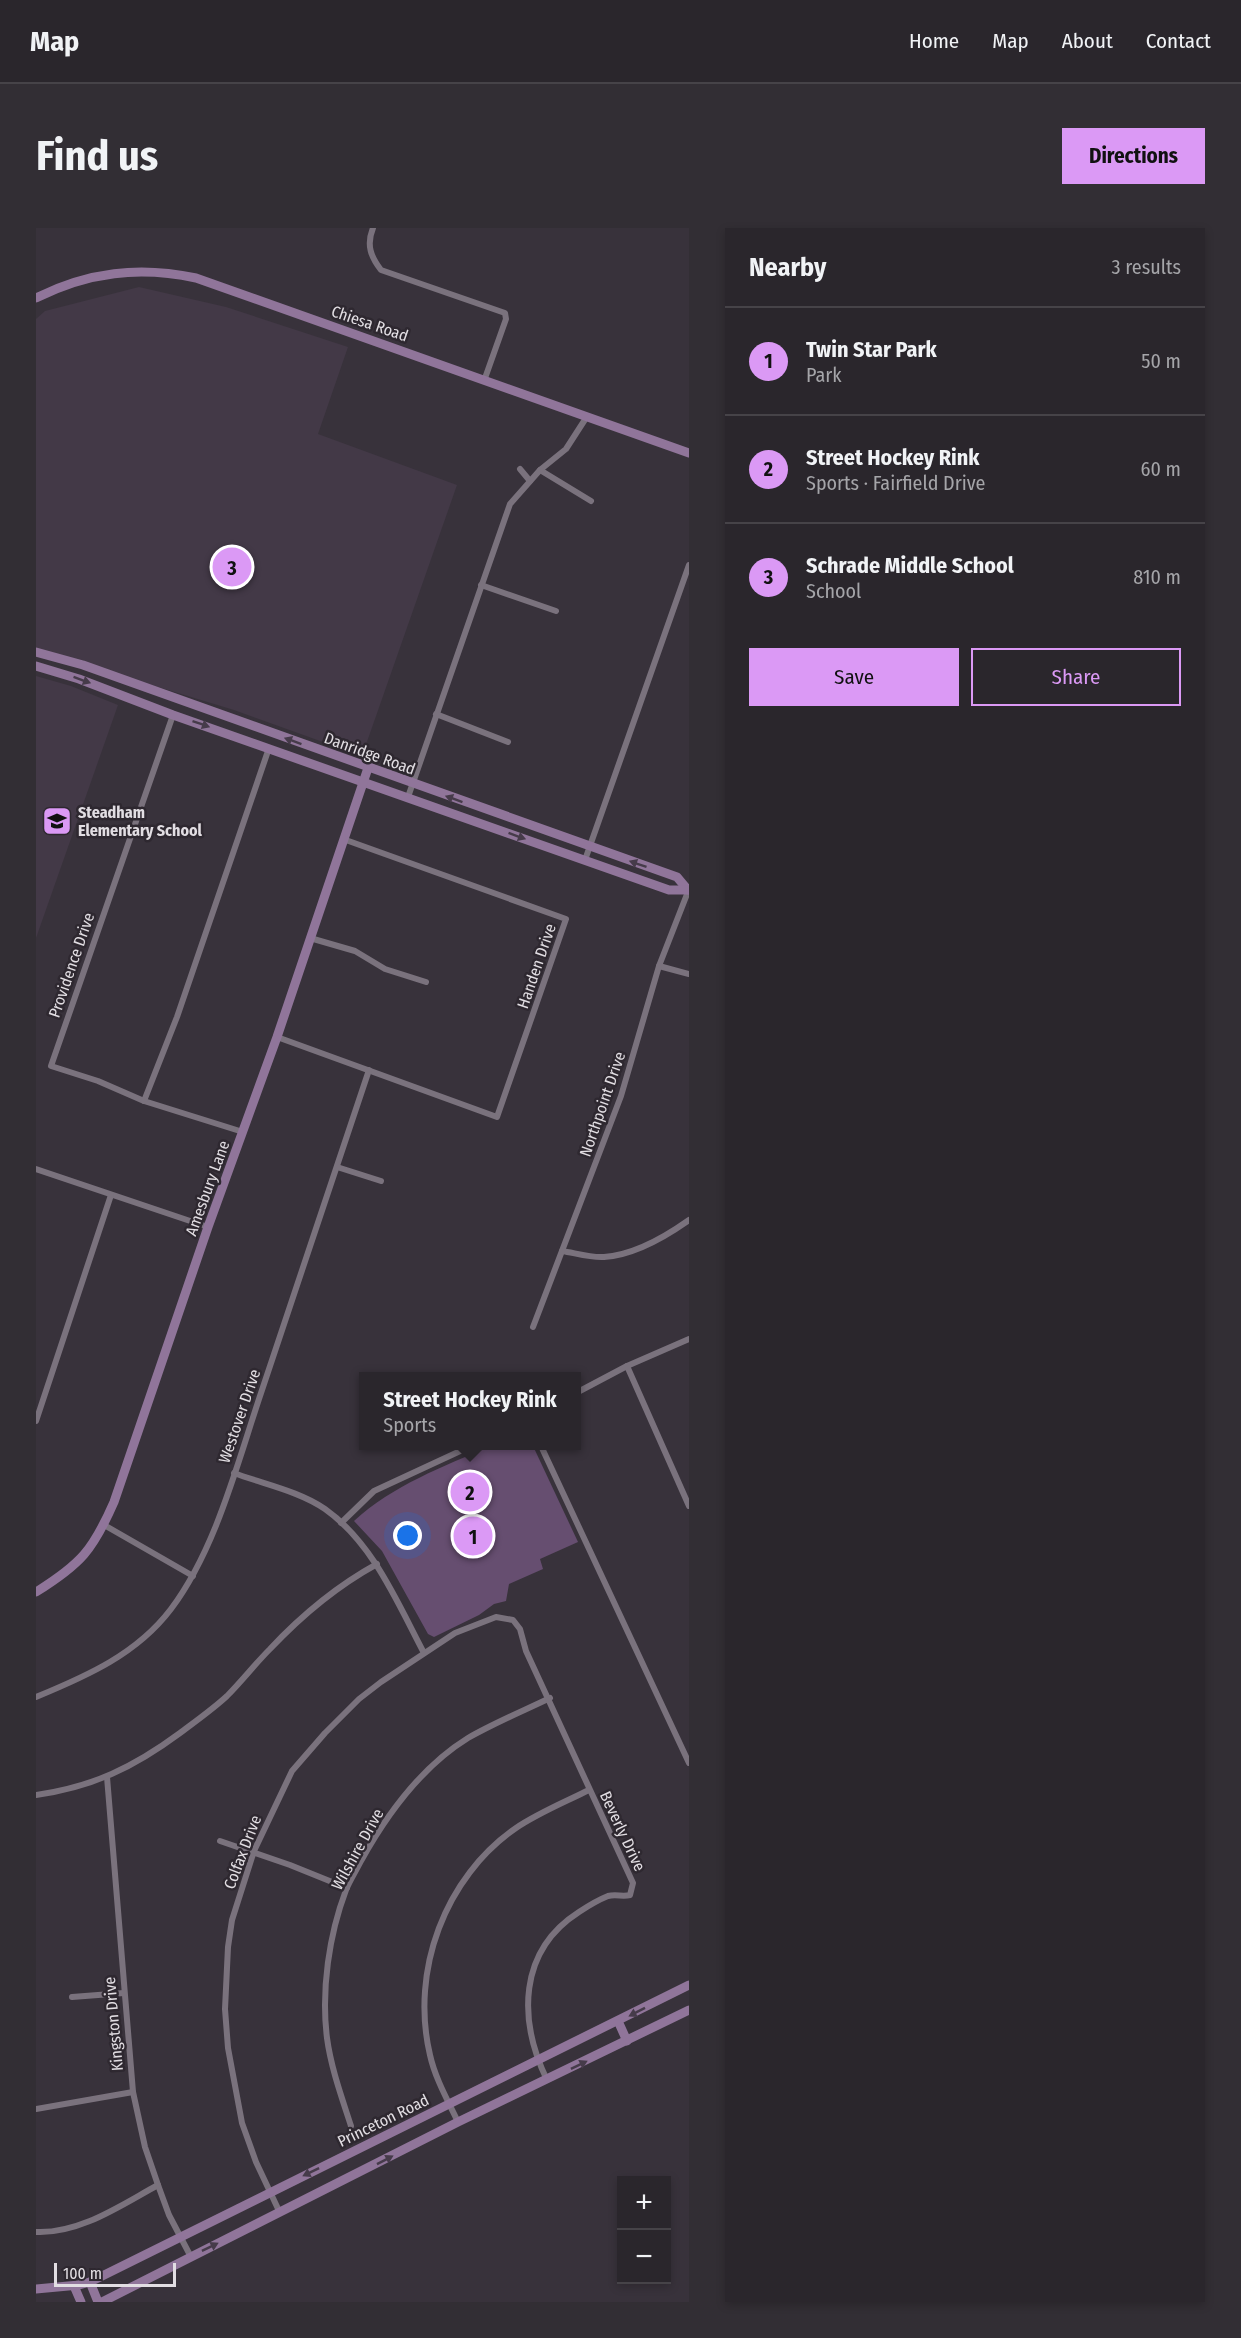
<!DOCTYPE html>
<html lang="en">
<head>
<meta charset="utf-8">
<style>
	:root { --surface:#2a262c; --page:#322e34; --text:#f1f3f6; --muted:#a5a5a9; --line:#464348; --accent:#db99f5 }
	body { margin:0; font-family:"Fira Sans Condensed",sans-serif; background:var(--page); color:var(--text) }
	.controls { position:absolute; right:18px; bottom:18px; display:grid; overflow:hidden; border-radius:0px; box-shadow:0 3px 9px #0003 }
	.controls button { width:54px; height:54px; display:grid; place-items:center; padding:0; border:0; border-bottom:2px solid var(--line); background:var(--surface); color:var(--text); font:30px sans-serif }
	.scale { position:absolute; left:18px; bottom:15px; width:122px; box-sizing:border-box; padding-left:6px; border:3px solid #e2dee3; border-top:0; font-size:16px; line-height:21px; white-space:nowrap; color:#e2dee3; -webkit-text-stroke:4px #2e2830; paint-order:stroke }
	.you { position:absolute; left:372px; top:1308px; width:21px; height:21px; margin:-15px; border:4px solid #fff; border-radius:50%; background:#1a73e8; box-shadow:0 0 0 9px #1a73e833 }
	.badge { display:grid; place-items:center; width:39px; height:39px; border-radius:50%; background:var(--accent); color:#111; font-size:20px; font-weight:700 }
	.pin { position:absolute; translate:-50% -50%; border:3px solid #fff; box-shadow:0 2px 6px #0006 }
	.popup { position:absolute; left:323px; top:1144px; width:222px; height:78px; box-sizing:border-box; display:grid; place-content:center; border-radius:0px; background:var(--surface); filter:drop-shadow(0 2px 4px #0005); font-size:20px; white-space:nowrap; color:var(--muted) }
	.popup b { font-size:22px; color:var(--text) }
	.popup::after { content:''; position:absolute; left:50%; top:100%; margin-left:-12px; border:12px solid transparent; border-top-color:var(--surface) }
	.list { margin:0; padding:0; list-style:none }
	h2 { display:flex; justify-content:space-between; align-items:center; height:78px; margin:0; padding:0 24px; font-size:26px }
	h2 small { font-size:20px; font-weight:400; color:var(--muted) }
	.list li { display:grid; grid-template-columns:39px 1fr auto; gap:18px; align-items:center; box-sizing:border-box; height:108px; padding:0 24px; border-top:2px solid var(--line) }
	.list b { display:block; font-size:22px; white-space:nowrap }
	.list p { margin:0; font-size:20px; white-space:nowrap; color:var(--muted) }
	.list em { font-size:20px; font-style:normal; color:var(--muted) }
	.actions { display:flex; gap:12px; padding:18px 24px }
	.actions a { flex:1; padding:14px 0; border:2px solid var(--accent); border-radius:0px; text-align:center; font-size:21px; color:var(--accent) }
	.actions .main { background:var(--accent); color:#111 }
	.map { position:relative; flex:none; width:653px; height:2074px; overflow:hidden; border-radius:0px }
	header { display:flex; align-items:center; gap:36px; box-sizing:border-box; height:84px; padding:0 30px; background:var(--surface); border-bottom:2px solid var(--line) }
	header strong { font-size:28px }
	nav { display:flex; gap:33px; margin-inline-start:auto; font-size:21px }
	.intro { display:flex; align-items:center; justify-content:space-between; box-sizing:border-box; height:144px; padding:0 36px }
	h1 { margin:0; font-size:42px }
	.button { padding:15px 27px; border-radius:0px; background:var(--accent); color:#111; font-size:21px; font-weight:700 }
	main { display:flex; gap:36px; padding:0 36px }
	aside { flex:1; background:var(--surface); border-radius:0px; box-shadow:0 3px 9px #0003 }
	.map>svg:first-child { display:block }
</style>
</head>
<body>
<header>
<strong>Map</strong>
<nav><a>Home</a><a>Map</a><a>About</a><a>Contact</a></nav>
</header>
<div class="intro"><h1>Find us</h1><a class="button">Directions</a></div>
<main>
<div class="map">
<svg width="653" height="2074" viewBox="0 0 653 2074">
	<rect width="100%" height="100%" fill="#38323b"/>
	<!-- built -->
	<g fill="#433947">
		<polygon points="103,59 190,79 312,119 282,206 421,257 326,528 198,482 0,422 0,91 9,83"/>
		<polygon points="0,448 35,458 82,477 0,710"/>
	</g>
	<!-- green -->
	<path fill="#664e70" d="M454,1218H497L542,1314L504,1331L507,1341L473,1356L470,1373L458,1376L443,1387L398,1409L392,1406L346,1323L318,1293C357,1257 407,1239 454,1218Z"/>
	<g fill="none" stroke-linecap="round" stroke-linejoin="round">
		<!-- street -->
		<g stroke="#7a727d" stroke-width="6">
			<path d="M337,0C330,17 335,29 345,42L469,85L470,91L448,153"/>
			<polyline points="484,241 494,253"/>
			<polyline points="504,242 555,273"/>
			<polyline points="445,357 520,383"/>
			<polyline points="400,486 472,514"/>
			<polyline points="137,487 15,838 62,853 108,873 207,904"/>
			<polyline points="372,569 474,276 504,242 530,221 550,190"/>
			<polyline points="549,632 653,337"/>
			<polyline points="274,710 319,723 349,741 390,754"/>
			<polyline points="623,738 653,746"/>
			<polyline points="241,809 461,889 530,691 307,611"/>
			<polyline points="108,873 141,789 233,520"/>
			<polyline points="301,939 345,953"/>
			<polyline points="0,941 172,999"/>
			<path d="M526,1023C539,1025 555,1030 568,1029C598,1027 629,1009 653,992"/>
			<polyline points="497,1099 585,868 623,738 653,661"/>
			<polyline points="591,1138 653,1278"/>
			<polyline points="540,1165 591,1138 653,1111"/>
			<polyline points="0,1193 75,967"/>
			<polyline points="505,1218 653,1535"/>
			<path d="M198,1245C227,1256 263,1263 289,1281C337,1315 361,1374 388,1425"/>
			<polyline points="305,1295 338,1263 435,1218"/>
			<polyline points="68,1297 157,1348"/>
			<path d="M0,1469C51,1448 101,1426 135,1381C180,1321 201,1236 225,1165C261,1057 297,950 333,842"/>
			<polyline points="71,1549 97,1864 109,1919 122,1957 133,1987 155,2029"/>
			<path d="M0,1567C57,1559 98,1539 144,1505C160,1493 177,1481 191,1468C206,1453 219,1436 234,1421C265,1388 301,1358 341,1336"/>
			<polyline points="184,1613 254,1637 311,1660"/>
			<polyline points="36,1769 88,1765"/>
			<polyline points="0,1881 97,1864"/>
			<path d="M422,1894C412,1873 399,1850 394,1827C374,1743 409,1649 480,1600C502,1585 529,1574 553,1562"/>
			<path d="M315,1898C306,1870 295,1840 291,1810C285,1762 293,1707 310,1662C314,1652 320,1643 325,1633C351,1586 385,1539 432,1510C458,1495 487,1483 514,1470"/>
			<path d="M244,1985L220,1934L206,1895L192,1820L189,1781L192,1719L196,1692L218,1623L256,1543L289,1505L323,1471L345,1454L419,1405L460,1389L477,1392L484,1401L490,1423L597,1655L594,1667C587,1669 580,1666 572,1668C562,1672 552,1678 543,1684C482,1723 482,1792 511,1852"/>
			<path d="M0,2004C44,2006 85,1977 122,1957"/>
		</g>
		<!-- secondary -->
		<g stroke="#90759a" stroke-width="9">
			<path d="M0,70C52,44 103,38 160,50L653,225"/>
			<polyline points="0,424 47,437 641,649 652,662"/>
			<polyline points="0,438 43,451 137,487 633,662 652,662"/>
			<path d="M0,1364C45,1336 57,1322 78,1274L172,999L241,809L332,540"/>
			<polyline points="582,1793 591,1813"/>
			<polyline points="54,2054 62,2074"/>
			<polyline points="38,2058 45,2074"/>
			<polyline points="0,2061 43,2057 54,2054 653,1757"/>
			<polyline points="66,2074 422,1894 653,1782"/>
		</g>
	</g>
	<!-- one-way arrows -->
	<defs><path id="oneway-solid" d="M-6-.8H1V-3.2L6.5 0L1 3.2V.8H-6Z" transform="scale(1.5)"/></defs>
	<g fill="#463b4a">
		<use href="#oneway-solid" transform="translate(46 452) rotate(20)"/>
		<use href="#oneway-solid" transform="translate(165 496) rotate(19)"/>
		<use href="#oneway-solid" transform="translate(257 513) rotate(-160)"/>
		<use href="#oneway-solid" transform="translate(418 571) rotate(-160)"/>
		<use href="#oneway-solid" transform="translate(481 608) rotate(20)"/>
		<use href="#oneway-solid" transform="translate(602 636) rotate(-161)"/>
		<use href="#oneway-solid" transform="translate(601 1784) rotate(153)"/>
		<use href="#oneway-solid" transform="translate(543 1837) rotate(-26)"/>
		<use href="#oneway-solid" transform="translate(349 1932) rotate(-27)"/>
		<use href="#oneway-solid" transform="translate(275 1944) rotate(154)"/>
		<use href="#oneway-solid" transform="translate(174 2019) rotate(-26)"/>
	</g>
	<!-- icons -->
	<defs>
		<g id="school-square" transform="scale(1.5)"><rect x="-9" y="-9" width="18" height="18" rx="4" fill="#db99f5" stroke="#2e2830"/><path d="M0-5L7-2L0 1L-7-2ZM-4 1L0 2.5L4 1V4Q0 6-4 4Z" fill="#111"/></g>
	</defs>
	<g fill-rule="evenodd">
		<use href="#school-square" x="21" y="593"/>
	</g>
	<g text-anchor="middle" stroke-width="5" stroke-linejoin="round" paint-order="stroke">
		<!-- street labels -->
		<g font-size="16" fill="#e2dee3" stroke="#2e2830">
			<text transform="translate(334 95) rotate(19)" y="6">Chiesa Road</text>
			<text transform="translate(334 525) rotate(20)" y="6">Danridge Road</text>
			<text transform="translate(35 737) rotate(-71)" y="6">Providence Drive</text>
			<text transform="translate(500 738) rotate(-71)" y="6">Handen Drive</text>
			<text transform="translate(566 876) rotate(-71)" y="6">Northpoint Drive</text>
			<text transform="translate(171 960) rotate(-70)" y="6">Amesbury Lane</text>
			<text transform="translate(203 1188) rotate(-71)" y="6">Westover Drive</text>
			<text transform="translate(587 1603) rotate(65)" y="6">Beverly Drive</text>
			<text transform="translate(321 1621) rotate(-61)" y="6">Wilshire Drive</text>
			<text transform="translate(206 1624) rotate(-69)" y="6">Colfax Drive</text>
			<text transform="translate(77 1796) rotate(-95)" y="6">Kingston Drive</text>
			<text transform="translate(347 1892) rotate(-26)" y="6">Princeton Road</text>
		</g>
		<!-- poi labels -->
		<g font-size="16" font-weight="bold" fill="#e2dee3" stroke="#2e2830" text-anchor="start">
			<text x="42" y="590">Steadham<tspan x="42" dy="18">Elementary School</tspan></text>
		</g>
	</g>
</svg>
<div class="controls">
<button>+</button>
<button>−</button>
</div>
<div class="scale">100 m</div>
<div class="you"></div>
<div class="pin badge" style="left:437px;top:1308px">1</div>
<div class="pin badge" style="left:434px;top:1264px">2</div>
<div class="popup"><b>Street Hockey Rink</b>Sports</div>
<div class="pin badge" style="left:196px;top:339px">3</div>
</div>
<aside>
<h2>Nearby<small>3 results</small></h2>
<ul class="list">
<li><span class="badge">1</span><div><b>Twin Star Park</b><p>Park</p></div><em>50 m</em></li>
<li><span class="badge">2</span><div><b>Street Hockey Rink</b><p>Sports · Fairfield Drive</p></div><em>60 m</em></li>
<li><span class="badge">3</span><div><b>Schrade Middle School</b><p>School</p></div><em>810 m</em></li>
</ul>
<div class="actions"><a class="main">Save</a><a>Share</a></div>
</aside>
</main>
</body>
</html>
